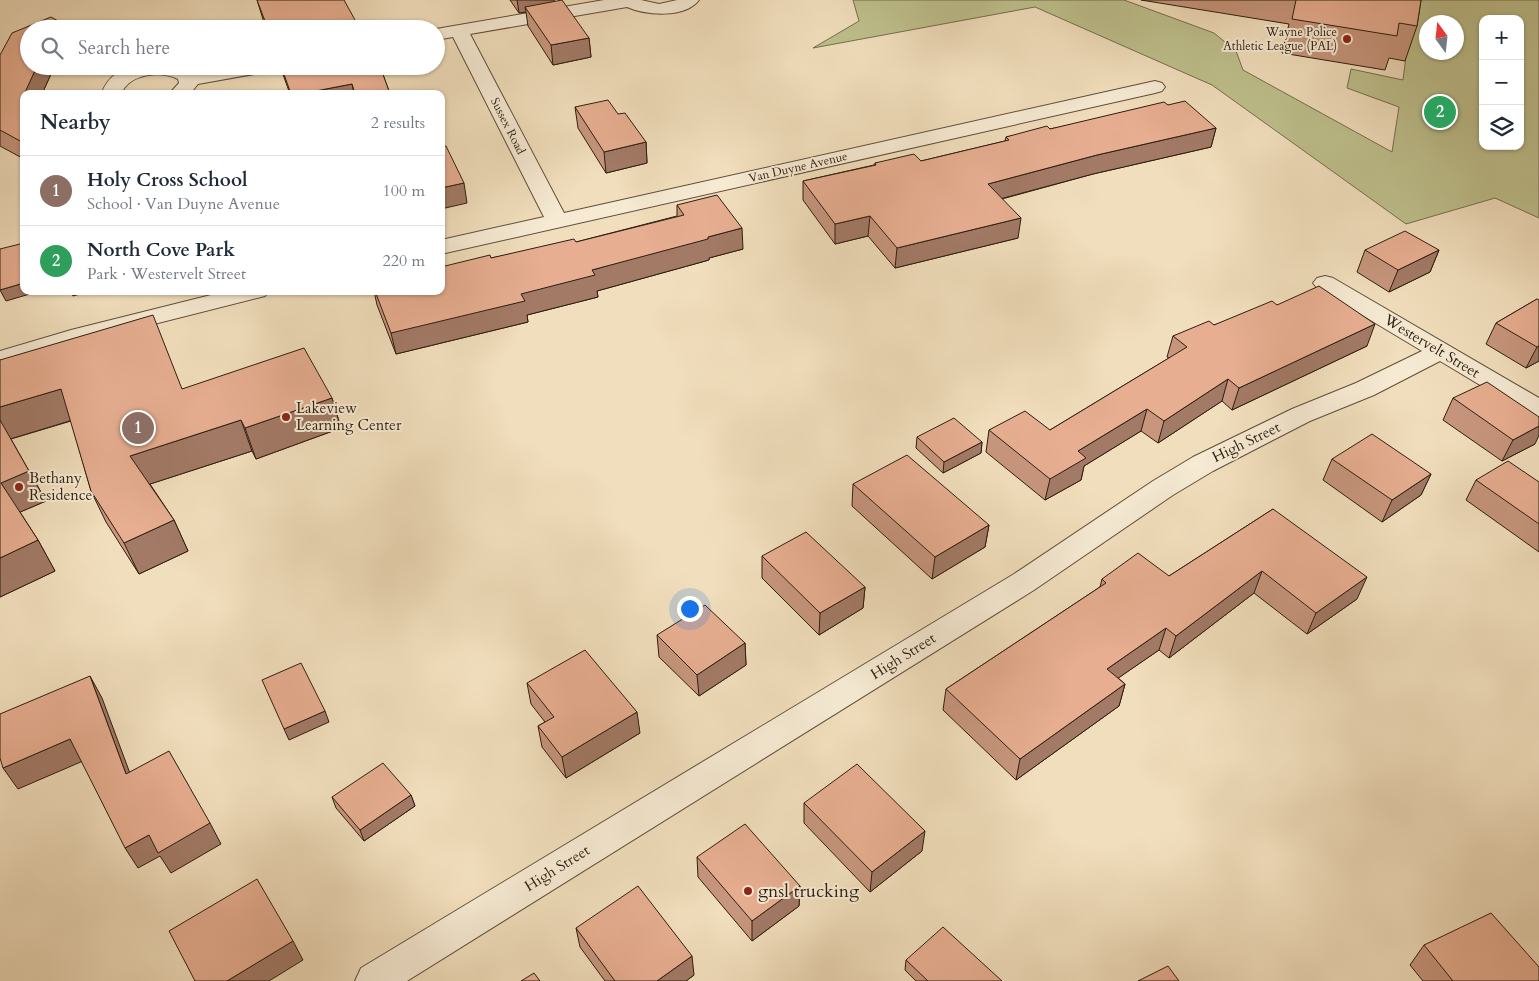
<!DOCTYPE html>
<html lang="en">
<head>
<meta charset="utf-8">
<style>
	:root { --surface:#fff; --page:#f6f6f7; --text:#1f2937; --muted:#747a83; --line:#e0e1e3; --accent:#1a73e8 }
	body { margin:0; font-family:Cardo,serif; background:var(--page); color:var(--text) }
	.controls { position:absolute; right:15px; top:15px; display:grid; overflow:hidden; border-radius:10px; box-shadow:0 1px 4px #0004 }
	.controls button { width:45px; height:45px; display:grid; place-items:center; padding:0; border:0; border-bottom:1px solid var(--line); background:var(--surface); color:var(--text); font:25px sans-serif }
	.compass { position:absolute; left:1419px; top:15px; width:45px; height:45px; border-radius:50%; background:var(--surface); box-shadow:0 1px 4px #0004; rotate:345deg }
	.you { position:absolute; left:689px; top:608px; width:18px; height:18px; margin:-12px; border:4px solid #fff; border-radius:50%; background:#1a73e8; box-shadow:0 0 0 8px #1a73e833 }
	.badge { display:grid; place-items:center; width:32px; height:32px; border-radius:50%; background:var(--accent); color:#fff; font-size:16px; font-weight:700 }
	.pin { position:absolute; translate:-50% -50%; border:2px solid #fff; box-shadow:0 1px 5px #0006 }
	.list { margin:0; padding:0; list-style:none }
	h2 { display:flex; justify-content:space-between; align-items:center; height:65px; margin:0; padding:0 20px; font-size:21px }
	h2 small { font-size:16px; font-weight:400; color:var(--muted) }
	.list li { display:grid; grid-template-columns:32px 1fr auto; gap:15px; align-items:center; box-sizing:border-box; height:70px; padding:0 20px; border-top:1px solid var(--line) }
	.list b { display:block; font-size:19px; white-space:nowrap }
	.list p { margin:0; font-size:16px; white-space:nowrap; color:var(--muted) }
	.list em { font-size:16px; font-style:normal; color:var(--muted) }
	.icon { flex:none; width:28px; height:28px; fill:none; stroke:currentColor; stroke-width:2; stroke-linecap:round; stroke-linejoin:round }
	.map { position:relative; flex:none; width:1539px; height:981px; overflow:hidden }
	.search { position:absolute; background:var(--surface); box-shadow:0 1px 4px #0004; left:20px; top:20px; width:425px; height:55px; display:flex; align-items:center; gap:12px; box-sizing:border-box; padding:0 18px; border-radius:28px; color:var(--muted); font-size:19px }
	.panel { position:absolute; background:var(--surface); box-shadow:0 1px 4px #0004; left:20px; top:90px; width:425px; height:205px; border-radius:10px }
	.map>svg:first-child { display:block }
</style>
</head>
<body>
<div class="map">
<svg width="1539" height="981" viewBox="0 0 1539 981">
	<rect width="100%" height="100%" fill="#f1debc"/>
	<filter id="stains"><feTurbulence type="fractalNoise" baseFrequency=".004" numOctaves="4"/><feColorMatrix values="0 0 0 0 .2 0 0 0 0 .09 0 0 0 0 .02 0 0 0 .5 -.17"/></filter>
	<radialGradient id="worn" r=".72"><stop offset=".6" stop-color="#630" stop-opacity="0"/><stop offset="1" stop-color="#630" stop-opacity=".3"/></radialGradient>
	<!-- green -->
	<path fill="#bec08d" stroke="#766f4e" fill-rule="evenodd" d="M853,0H1124L1214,33L1236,51L1243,70L1392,152L1399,107L1347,88L1351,69L1403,80L1413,0H1539V218L1495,198L1406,224L1212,85L1035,7L813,48L859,21ZM1483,19H1520V146H1483ZM1426,22H1456V52H1426Z"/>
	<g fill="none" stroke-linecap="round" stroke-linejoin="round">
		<!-- minor casing -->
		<g stroke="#5f4e3a" stroke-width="2">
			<g id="minor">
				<path d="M604,0H641L659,4L677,0H699C685,19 645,15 627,7L470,34L564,213L1155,81L1162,83L1165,87L1162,91L1155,93L441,254V240L544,217L453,37L436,40V29Z"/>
				<path d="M137,66H179L194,73L232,66H274L272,70L265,72L198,84L190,94H169L179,83L178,79C160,70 129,74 121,94H101C110,74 117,72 137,66Z"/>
				<polygon points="1325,276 1333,278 1539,398 1539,418 1530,415 1440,361 1374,395 1310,421 1213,471 1173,495 1034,590 407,981 355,981 361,968 1014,574 1153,481 1193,457 1292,409 1356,383 1422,351 1317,288 1313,283 1317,278"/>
				<polygon points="227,291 269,291 265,296 87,341 0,367 0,351 71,330"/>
			</g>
		</g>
		<!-- minor -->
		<use href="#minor" fill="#f6ead3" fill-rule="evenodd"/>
	</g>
	<!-- wall -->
	<g fill="#c7967d" stroke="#2e1e0f">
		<polygon points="257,0 360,29 266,29"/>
		<polygon points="510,0 554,0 554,2 589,38 591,57 553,65 528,26 526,12 519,13"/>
		<polygon points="1141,0 1421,0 1417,26 1405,61 1389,58 1385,70 1282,53 1289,24"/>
		<polygon points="0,55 29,66 70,66 51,74 42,94 24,94 24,159 0,146"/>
		<polygon points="280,66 380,66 390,94 290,94"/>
		<polygon points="1168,105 1216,128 1211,147 1093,174 1002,199 1018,238 895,268 868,236 835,244 803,200 803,181 874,165 875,163 921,161 1005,141 1006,137 1050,129"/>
		<polygon points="575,107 618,114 646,142 647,163 606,173 578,128"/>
		<polygon points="677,205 743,249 709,258 709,260 597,291 598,297 527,315 528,322 396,354 377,305 374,291 441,291 491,258 576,242 677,216"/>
		<polygon points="1365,250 1439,250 1430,272 1389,292 1357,272"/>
		<polygon points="1537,299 1539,361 1526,368 1486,344 1496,323"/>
		<polygon points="1277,305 1367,346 1232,410 1222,401 1158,443 1141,431 1084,466 1081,480 1045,500 986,452 989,430 1050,430 1169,358 1167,357 1173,336 1214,325"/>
		<polygon points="0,360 182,389 332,398 341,428 256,459 252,451 150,484 174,520 188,551 139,574 106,522 91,491 71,421 11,439 46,501 20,512 38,540 55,571 0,597"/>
		<polygon points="1453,398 1535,444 1502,461 1443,420"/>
		<polygon points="917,437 982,442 981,453 943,473 916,448"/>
		<polygon points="1332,459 1431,474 1421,495 1382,522 1323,480"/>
		<polygon points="1476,480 1539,482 1539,552 1466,500"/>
		<polygon points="853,484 989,525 985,547 932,579 852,506"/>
		<polygon points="1273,509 1357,599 1307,634 1254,593 1169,658 1159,650 1118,678 1125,684 1119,706 1016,780 943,710 946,689 1100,587 1102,579 1169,576"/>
		<polygon points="762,556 865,587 863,608 819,635 762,578"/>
		<polygon points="657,635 745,643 746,665 699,696 659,657"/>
		<polygon points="527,683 640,733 566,778 542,747 538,726 545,722 531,704"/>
		<polygon points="411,795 415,806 364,841 336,808 332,797"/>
		<polygon points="804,803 922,851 870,892 804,823"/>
		<polygon points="697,857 800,886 799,906 752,941 698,877"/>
		<polygon points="576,928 694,975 686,981 605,981 580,947"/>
		<polygon points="1424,945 1539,981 1423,981 1410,965"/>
		<polygon points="906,960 1002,981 916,981 905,970"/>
	</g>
	<!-- shaded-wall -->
	<g fill="#a27a66" stroke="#2e1e0f">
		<polygon points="517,0 554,0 555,7 525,7 526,12 519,13"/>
		<polygon points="589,38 591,57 553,65 551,45"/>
		<polygon points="37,66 70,66 51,74 42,94 24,94"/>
		<polygon points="352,84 354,94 300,94"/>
		<polygon points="1216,128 1211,147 1093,174 985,203 988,184 1097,155"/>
		<polygon points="646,142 647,163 606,173 604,152"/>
		<polygon points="464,183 467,203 441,209 441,188"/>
		<polygon points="870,216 868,236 835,244 835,224"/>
		<polygon points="1021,218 1018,238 895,268 897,248"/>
		<polygon points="742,228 743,249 709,258 709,260 597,291 598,297 527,315 528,322 396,354 391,333 521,294 592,270 708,237"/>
		<polygon points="1439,250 1430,272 1389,292 1398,270"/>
		<polygon points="24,283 24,291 40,291 6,301 0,290"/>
		<polygon points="71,291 90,291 73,296"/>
		<polygon points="1375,324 1367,346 1232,410 1239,388"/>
		<polygon points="1539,346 1539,361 1526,368 1537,347"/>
		<polygon points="1228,379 1222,401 1158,443 1164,421"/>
		<polygon points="61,389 76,419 10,439 0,421 0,407"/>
		<polygon points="332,398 341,428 256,459 245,428"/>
		<polygon points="1147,409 1141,431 1084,466 1081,480 1045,500 1050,479 1078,451"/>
		<polygon points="241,420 252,451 144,486 130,456"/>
		<polygon points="1539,426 1539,435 1535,444 1502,461 1513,440"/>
		<polygon points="982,442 981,453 943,473 944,462"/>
		<polygon points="29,471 46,501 18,513 1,483"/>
		<polygon points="1431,474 1421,495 1382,522 1392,500"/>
		<polygon points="174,520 188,551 139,574 124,543"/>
		<polygon points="989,525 985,547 932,579 935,557"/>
		<polygon points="38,540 55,571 0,597 0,558"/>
		<polygon points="1262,571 1254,593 1169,658 1176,636"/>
		<polygon points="1367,577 1357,599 1307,634 1316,613"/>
		<polygon points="865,587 863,608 819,635 820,613"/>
		<polygon points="1166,628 1159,650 1101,690 1107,669"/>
		<polygon points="745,643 746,665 699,696 697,675"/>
		<polygon points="90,676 102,698 138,795 126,774"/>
		<polygon points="1125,684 1119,706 1016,780 1020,759"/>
		<polygon points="325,711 329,722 289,740 284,729"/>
		<polygon points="637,712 640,733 566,778 562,757"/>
		<polygon points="70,739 83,761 18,789 3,768"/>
		<polygon points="411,795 415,806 364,841 360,830"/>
		<polygon points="210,823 221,844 171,873 160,856 138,868 125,848 149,835"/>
		<polygon points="925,831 922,851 870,892 872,872"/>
		<polygon points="800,886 799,906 752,941 752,921"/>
		<polygon points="293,941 303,960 269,981 227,981"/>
		<polygon points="692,956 694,975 686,981 657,981"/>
	</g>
	<!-- building -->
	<g fill="#e7ae91" stroke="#2e1e0f">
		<polygon points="257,0 344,0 360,29 268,29"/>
		<polygon points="562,0 589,38 551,45 525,7"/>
		<polygon points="1296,0 1421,0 1417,26 1399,23 1397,36 1292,19"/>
		<polygon points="51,17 73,29 29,29 29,66 37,66 22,99 24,99 24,142 22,142 0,130 0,55 12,33"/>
		<polygon points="281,66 380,66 390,94 355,94 352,84 300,94 291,94"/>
		<polygon points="608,100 618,114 625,113 646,142 604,152 575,107"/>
		<polygon points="1185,101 1216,128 1097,155 988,184 1021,218 897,248 870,216 835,224 803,181 876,165 875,163 914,154 921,161 1009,140 1006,137 1047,126 1050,129 1164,102 1168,105"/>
		<polygon points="446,146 464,183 441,188 441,147"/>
		<polygon points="717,195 742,228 708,237 708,239 592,270 595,275 521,294 525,301 391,333 375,291 441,291 441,267 490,255 491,258 574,239 576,242 684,215 677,205"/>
		<polygon points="1405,231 1439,250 1398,270 1365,250"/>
		<polygon points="24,243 24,283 0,290 0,249"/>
		<polygon points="1319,286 1375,324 1239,388 1228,379 1164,421 1147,409 1078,451 1086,458 1050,479 989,430 1025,411 1050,430 1187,347 1173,336 1209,321 1214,325 1272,301 1277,305"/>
		<polygon points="1537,299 1539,300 1539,346 1537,347 1496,323"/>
		<polygon points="153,315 182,389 304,348 332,398 245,428 241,420 130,456 174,520 124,543 91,491 61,389 0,407 0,360"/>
		<polygon points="1487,382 1539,417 1539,426 1513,440 1453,398"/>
		<polygon points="954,418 982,442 944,462 917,437"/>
		<polygon points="0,420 29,471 1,483 38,540 0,558"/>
		<polygon points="1372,434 1431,474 1392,500 1332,459"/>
		<polygon points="907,455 989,525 935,557 853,484"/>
		<polygon points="1508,461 1539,482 1539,524 1476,480"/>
		<polygon points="1273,509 1367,577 1316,613 1262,571 1176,636 1166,628 1107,669 1125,684 1020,759 946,689 1106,583 1102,579 1138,553 1169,576"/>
		<polygon points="806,532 865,587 820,613 762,556"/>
		<polygon points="705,605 745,643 697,675 657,635"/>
		<polygon points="585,650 637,712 562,757 538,726 554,717 527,683"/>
		<polygon points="301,663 325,711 284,729 262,680"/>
		<polygon points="90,676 126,774 169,751 210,823 158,853 149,835 125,848 70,739 3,768 0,758 0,714"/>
		<polygon points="383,763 411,795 360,830 332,797"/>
		<polygon points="857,764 925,831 872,872 804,803"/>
		<polygon points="745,824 800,886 752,921 697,857"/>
		<polygon points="257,879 293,941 227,981 195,981 169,931"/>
		<polygon points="638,886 692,956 657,981 615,981 576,928"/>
		<polygon points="1491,913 1539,967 1539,981 1453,981 1424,945"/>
		<polygon points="943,927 1002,981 928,981 906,960"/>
		<polygon points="1168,966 1179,981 1138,981"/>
		<polygon points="534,973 540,981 521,981"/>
	</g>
	<!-- markers -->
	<g fill="#8f2418" stroke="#f6ead3" stroke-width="2">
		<circle cx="1347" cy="39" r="5"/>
		<circle cx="286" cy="417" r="5"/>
		<circle cx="19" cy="487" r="5"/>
		<circle cx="748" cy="891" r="5"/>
	</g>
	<g text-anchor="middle" stroke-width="4" stroke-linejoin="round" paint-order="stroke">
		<!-- far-poi labels -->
		<g font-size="12" fill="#2e1e0f" stroke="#f6ead3" text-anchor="end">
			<text x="1337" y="36">Wayne Police<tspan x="1337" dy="14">Athletic League (PAL)</tspan></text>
		</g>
		<!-- far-street labels -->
		<g font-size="12" fill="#2e1e0f" stroke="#f6ead3">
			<text transform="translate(508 126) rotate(63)" y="4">Sussex Road</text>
			<text transform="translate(798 167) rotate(-13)" y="4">Van Duyne Avenue</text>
		</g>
		<!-- street labels -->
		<g font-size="15" fill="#2e1e0f" stroke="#f6ead3">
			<text transform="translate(1432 346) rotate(31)" y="5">Westervelt Street</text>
			<text transform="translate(1246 442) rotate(-26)" y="5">High Street</text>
			<text transform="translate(903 656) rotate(-32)" y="5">High Street</text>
			<text transform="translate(557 868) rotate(-32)" y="5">High Street</text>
		</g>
		<!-- poi labels -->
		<g font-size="15" fill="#2e1e0f" stroke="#f6ead3" text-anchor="start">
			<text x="296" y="413">Lakeview<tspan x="296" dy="17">Learning Center</tspan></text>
			<text x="29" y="483">Bethany<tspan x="29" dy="17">Residence</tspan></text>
		</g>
		<!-- near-poi labels -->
		<g font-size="18" fill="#2e1e0f" stroke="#f6ead3" text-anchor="start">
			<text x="758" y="897">gnsl trucking</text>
		</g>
	</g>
	<rect width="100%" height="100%" filter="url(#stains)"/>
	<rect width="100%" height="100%" fill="url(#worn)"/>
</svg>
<div class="controls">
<button>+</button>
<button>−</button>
<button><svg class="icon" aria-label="layers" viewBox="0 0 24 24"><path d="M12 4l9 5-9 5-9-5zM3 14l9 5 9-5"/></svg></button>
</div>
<svg class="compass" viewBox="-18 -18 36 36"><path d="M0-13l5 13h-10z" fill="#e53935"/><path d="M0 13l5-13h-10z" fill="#747a83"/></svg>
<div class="you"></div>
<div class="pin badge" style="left:138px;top:428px;background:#8d6e63">1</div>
<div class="pin badge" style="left:1440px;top:112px;background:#2e9e5b">2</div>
<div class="search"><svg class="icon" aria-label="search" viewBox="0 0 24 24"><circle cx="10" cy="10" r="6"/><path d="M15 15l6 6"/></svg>Search here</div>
<section class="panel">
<h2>Nearby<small>2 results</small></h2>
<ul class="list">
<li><span class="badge" style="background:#8d6e63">1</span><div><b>Holy Cross School</b><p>School · Van Duyne Avenue</p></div><em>100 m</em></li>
<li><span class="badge" style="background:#2e9e5b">2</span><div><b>North Cove Park</b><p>Park · Westervelt Street</p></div><em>220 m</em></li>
</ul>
</section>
</div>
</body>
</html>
